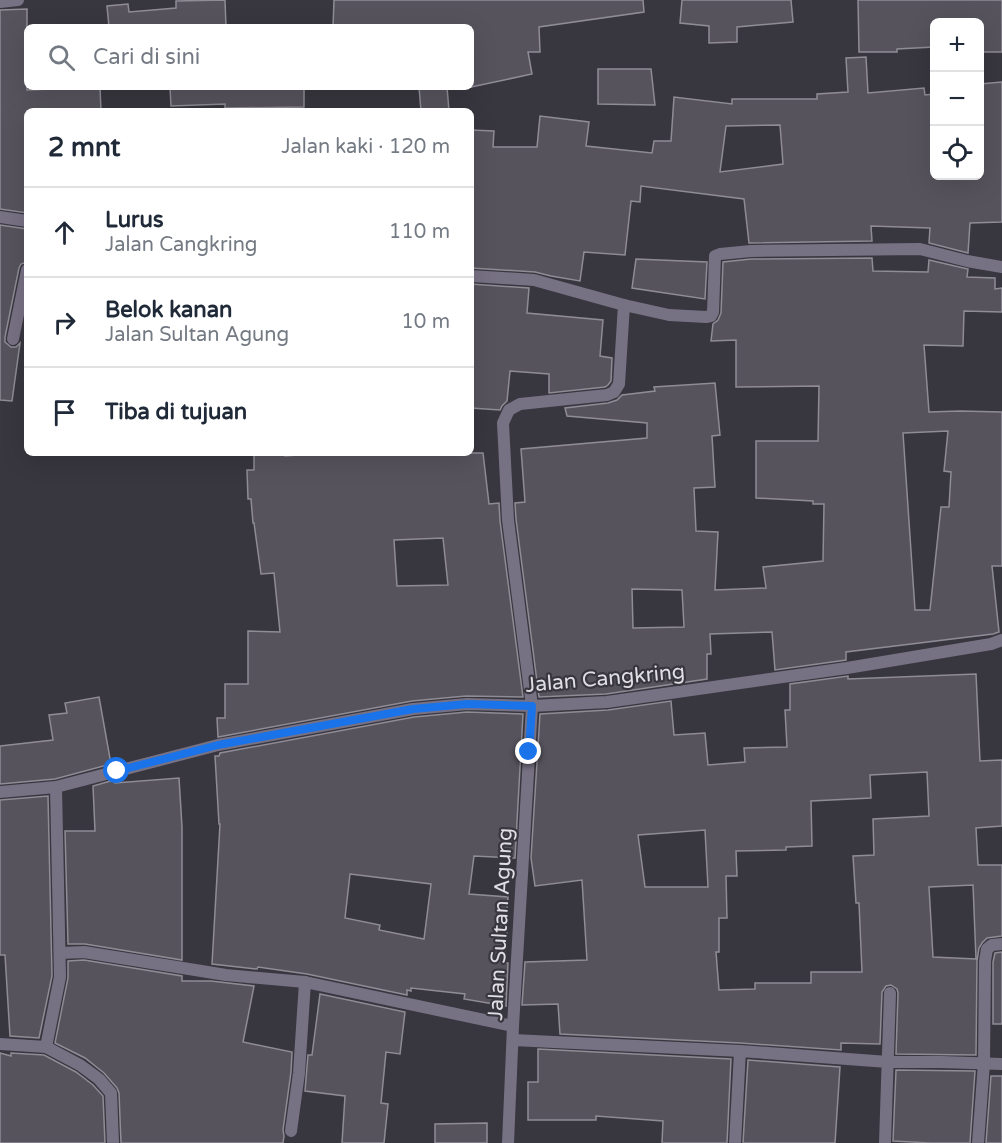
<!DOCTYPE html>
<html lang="id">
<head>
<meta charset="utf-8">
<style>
	:root { --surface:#fff; --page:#f2f2f3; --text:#1f2937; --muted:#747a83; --line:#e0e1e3 }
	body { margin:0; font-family:"Varela Round",sans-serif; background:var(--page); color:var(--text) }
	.controls { position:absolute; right:18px; top:18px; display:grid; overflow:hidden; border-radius:9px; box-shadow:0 6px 24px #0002 }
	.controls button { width:54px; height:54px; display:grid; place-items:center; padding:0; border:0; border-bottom:2px solid var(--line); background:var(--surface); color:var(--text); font:30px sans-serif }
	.stop { position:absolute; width:18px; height:18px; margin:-14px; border:4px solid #1a73e8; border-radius:50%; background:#fff }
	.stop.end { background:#1a73e8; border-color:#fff; box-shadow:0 2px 6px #0008 }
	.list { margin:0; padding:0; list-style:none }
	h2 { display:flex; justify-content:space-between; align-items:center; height:78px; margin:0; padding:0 24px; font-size:26px }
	h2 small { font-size:20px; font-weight:400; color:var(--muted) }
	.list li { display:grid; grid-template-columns:39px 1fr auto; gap:18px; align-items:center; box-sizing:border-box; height:90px; padding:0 24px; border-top:2px solid var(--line) }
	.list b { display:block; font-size:22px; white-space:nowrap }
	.list p { margin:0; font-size:20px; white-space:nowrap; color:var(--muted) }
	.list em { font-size:20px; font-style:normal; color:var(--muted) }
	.icon { flex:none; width:33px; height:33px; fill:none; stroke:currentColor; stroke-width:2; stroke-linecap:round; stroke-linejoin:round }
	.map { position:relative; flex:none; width:1002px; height:1143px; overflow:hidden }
	.search { position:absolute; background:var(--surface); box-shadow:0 6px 24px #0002; left:24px; top:24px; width:450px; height:66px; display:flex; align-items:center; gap:15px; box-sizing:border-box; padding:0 21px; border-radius:9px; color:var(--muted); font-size:22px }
	.panel { position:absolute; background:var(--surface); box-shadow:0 6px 24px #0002; left:24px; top:108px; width:450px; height:348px; border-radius:9px }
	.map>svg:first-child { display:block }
</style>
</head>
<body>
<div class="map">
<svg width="1002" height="1143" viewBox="0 0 1002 1143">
	<rect width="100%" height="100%" fill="#38363e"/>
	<!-- building -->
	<g fill="#56535c" stroke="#8f8c96" stroke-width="1.5" fill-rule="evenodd">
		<polygon points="225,0 226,27 109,27 107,6 128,4 129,12 176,8 176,1"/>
		<polygon points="334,0 643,0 644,12 539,27 540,52 528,52 532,74 471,87 471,27 333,27"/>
		<polygon points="682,0 791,0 793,22 737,27 737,42 709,43 709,26 680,23"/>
		<polygon points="858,0 1002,0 1002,52 980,52 980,22 934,22 934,47 897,49 897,52 859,52"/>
		<polygon points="27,9 27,90 100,87 101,111 27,111 27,213 0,209 0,10"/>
		<path d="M866,57L868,93L924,88L925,95L934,94V176H980V84L1002,82V222L970,223L968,253L929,243L930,228L871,226L872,241L749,243L744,199L641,186L640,202L631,201L625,255L584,252L580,281L551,276L535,272L471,268V130L494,131L493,147H537L540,116L589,122L586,146L652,153L654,141H671L674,97L732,104V99H817V94L848,92L846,58ZM780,125L783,164L720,172L726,126Z"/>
		<polygon points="598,69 651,69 655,105 598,104"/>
		<polygon points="170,87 304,87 304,107 225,108 225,104 171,106"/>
		<polygon points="419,87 447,87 449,111 421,111"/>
		<polygon points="0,225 27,229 27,262 21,264 19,268 5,337 5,342 11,347 16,347 20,343 12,401 0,400"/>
		<path d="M872,258L873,271L928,272L929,260L968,269L967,277L995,278V289L1002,288V312L964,311L963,346L924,345L929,412L960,411L1002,412V566H992L999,632L993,634L846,652V660L775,670L772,632L710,634L711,654H707V679L606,694L539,697L516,519L515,503L525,502L521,449L647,438V423L567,416L565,408L608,403L617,400L622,395L655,391L654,387L715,383L720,435L712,436L715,487L694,488L696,531L718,532L715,590L766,588L763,567L823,561L824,504H813V501L756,498V441H818L819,386L736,387V340L711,341L713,324L718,320L721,313L723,262L751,259ZM948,431L944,471L951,472L949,507H941L930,610H915L903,433ZM632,589L682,590L684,627L633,628Z"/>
		<polygon points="636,259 707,262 705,299 632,288"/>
		<polygon points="471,284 529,288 527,313 603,320 600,356 612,358 611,381 608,385 605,387 549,393 549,374 510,371 507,401 502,406 500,410 471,408"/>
		<path d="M254,453H285V456L325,453H483L489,504L499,503L500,521L523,697L466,696L412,701L218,737L217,718H225V684H248V631L280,632L274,573L261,574L254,523H253L251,499H248L247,470H254ZM443,538L448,585L397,586L394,540Z"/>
		<path d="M976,674L980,761L1002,760V826L976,828L978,865H1002V936L987,938L982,943L979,948L977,961L976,1055L896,1054L898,993L897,989L891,985L886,986L882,992L880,1044L841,1043V1050L740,1043L560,1034L558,1004L522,1005L525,962L587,960L582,880L535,886L531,858L540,714L608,710L671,701L674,735L705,733L708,765L745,762L744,748L787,747L785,710H790V684L848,676V679ZM927,772L929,816L873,819L874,855L853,856L856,903H859L862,972H811V983H755V989L719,990L716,952H719V918H727L726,876H737L736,851L786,850V847L812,846L811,801L871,798L870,775ZM705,830L708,887H645L638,835ZM973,885L976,959L933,957L929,887Z"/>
		<polygon points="99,697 111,764 55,779 0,784 0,746 53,740 49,715 67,713 65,703"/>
		<path d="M467,712L523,714L515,858L474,856L469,894L508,897L505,932L507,933L504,963H508L506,1006L464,999L465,994L411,988V991L407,990V995L307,974L258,967L257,969L212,964L220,824H219L215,756H219L220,753L414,717ZM350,874L431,884L424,939L379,930L380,925L345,918Z"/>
		<polygon points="179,778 182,827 182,960 85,944 68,944 65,831 95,831 93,786 114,780 115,783"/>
		<polygon points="48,796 52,976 39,1038 10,1036 5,955 0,955 0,800"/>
		<polygon points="1002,952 1002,1024 993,1024 993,962 995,953"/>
		<polygon points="84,960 182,976 182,981 211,981 254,986 243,1042 292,1052 291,1072 283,1130 284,1136 283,1143 121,1143 119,1093 117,1088 104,1073 85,1058 55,1043 68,978 68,961"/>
		<polygon points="320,994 405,1012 400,1054 386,1052 381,1103 388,1104 384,1143 342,1143 345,1096 305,1091 308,1055 312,1055"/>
		<polygon points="538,1049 731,1059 727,1143 662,1143 663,1121 596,1116 596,1120 528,1120 528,1082 538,1082"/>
		<polygon points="0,1053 11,1056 11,1053 44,1055 76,1072 93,1085 103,1096 105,1143 0,1143"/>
		<polygon points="748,1060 840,1067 835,1143 743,1143"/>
		<polygon points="896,1070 975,1071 970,1143 930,1143 893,1141"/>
		<polygon points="991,1076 1002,1076 1002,1143 986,1143"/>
		<polygon points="487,1123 487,1143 435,1143 435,1124"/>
	</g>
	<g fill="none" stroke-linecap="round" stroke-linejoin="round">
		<!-- minor -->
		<g stroke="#777184" stroke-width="12">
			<polyline points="0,217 27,221"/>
			<polyline points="471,276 534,280 624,305 619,384 614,392 607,395 520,404 509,410 503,423 508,520 532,706 513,1026 508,1143"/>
			<polyline points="624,305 669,315 706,317 711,316 713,312 715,256 720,254 751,251 920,249 967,261 1002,267"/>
			<polyline points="13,339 27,270"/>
			<polyline points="60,953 84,952 226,975 305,982 513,1026"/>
			<polyline points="513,1040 740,1051 888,1062 941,1062 1002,1064"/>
			<polyline points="0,1044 46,1047 80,1065 99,1079 111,1093 113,1143"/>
			<polyline points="46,1047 60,977 56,787"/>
			<polyline points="291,1131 299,1073 305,982"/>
			<polyline points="735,1143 740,1051"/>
			<polyline points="885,1143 890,993"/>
			<polyline points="978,1143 984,1063 985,961 987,949 992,945 1002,944"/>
		</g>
		<!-- tertiary -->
		<g stroke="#777184" stroke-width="12">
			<polyline points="0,2 18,0"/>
			<polyline points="0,792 56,787 218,745 413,709 467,704 532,706 607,702 847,668 991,644 1002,640"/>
		</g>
	</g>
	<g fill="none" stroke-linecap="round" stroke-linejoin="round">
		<!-- route -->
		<polyline stroke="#1a73e8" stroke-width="8" points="117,771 218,745 413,709 467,704 532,706 529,752"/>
	</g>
	<g text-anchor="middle" stroke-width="4.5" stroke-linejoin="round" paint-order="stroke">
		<!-- street labels -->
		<g font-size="21" fill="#e1dfe5" stroke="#38363e">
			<text transform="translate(605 678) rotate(-5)" y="7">Jalan Cangkring</text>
			<text transform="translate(500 924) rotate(-87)" y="7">Jalan Sultan Agung</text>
		</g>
	</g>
</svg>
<div class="controls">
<button>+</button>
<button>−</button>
<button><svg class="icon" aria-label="locate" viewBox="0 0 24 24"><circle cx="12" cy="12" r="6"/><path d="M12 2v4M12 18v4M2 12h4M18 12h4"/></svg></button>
</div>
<div class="stop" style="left:117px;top:771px"></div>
<div class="stop end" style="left:529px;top:752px"></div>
<div class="search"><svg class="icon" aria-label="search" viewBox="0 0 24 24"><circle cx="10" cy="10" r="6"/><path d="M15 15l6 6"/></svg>Cari di sini</div>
<section class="panel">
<h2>2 mnt<small>Jalan kaki · 120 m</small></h2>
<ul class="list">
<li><svg class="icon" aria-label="ahead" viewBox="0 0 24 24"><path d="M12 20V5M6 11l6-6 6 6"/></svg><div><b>Lurus</b><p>Jalan Cangkring</p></div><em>110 m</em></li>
<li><svg class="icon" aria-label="right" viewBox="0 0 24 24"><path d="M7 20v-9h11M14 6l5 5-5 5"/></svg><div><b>Belok kanan</b><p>Jalan Sultan Agung</p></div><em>10 m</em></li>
<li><svg class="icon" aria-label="arrive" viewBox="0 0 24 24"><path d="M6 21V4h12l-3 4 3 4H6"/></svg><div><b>Tiba di tujuan</b></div></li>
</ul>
</section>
</div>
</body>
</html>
